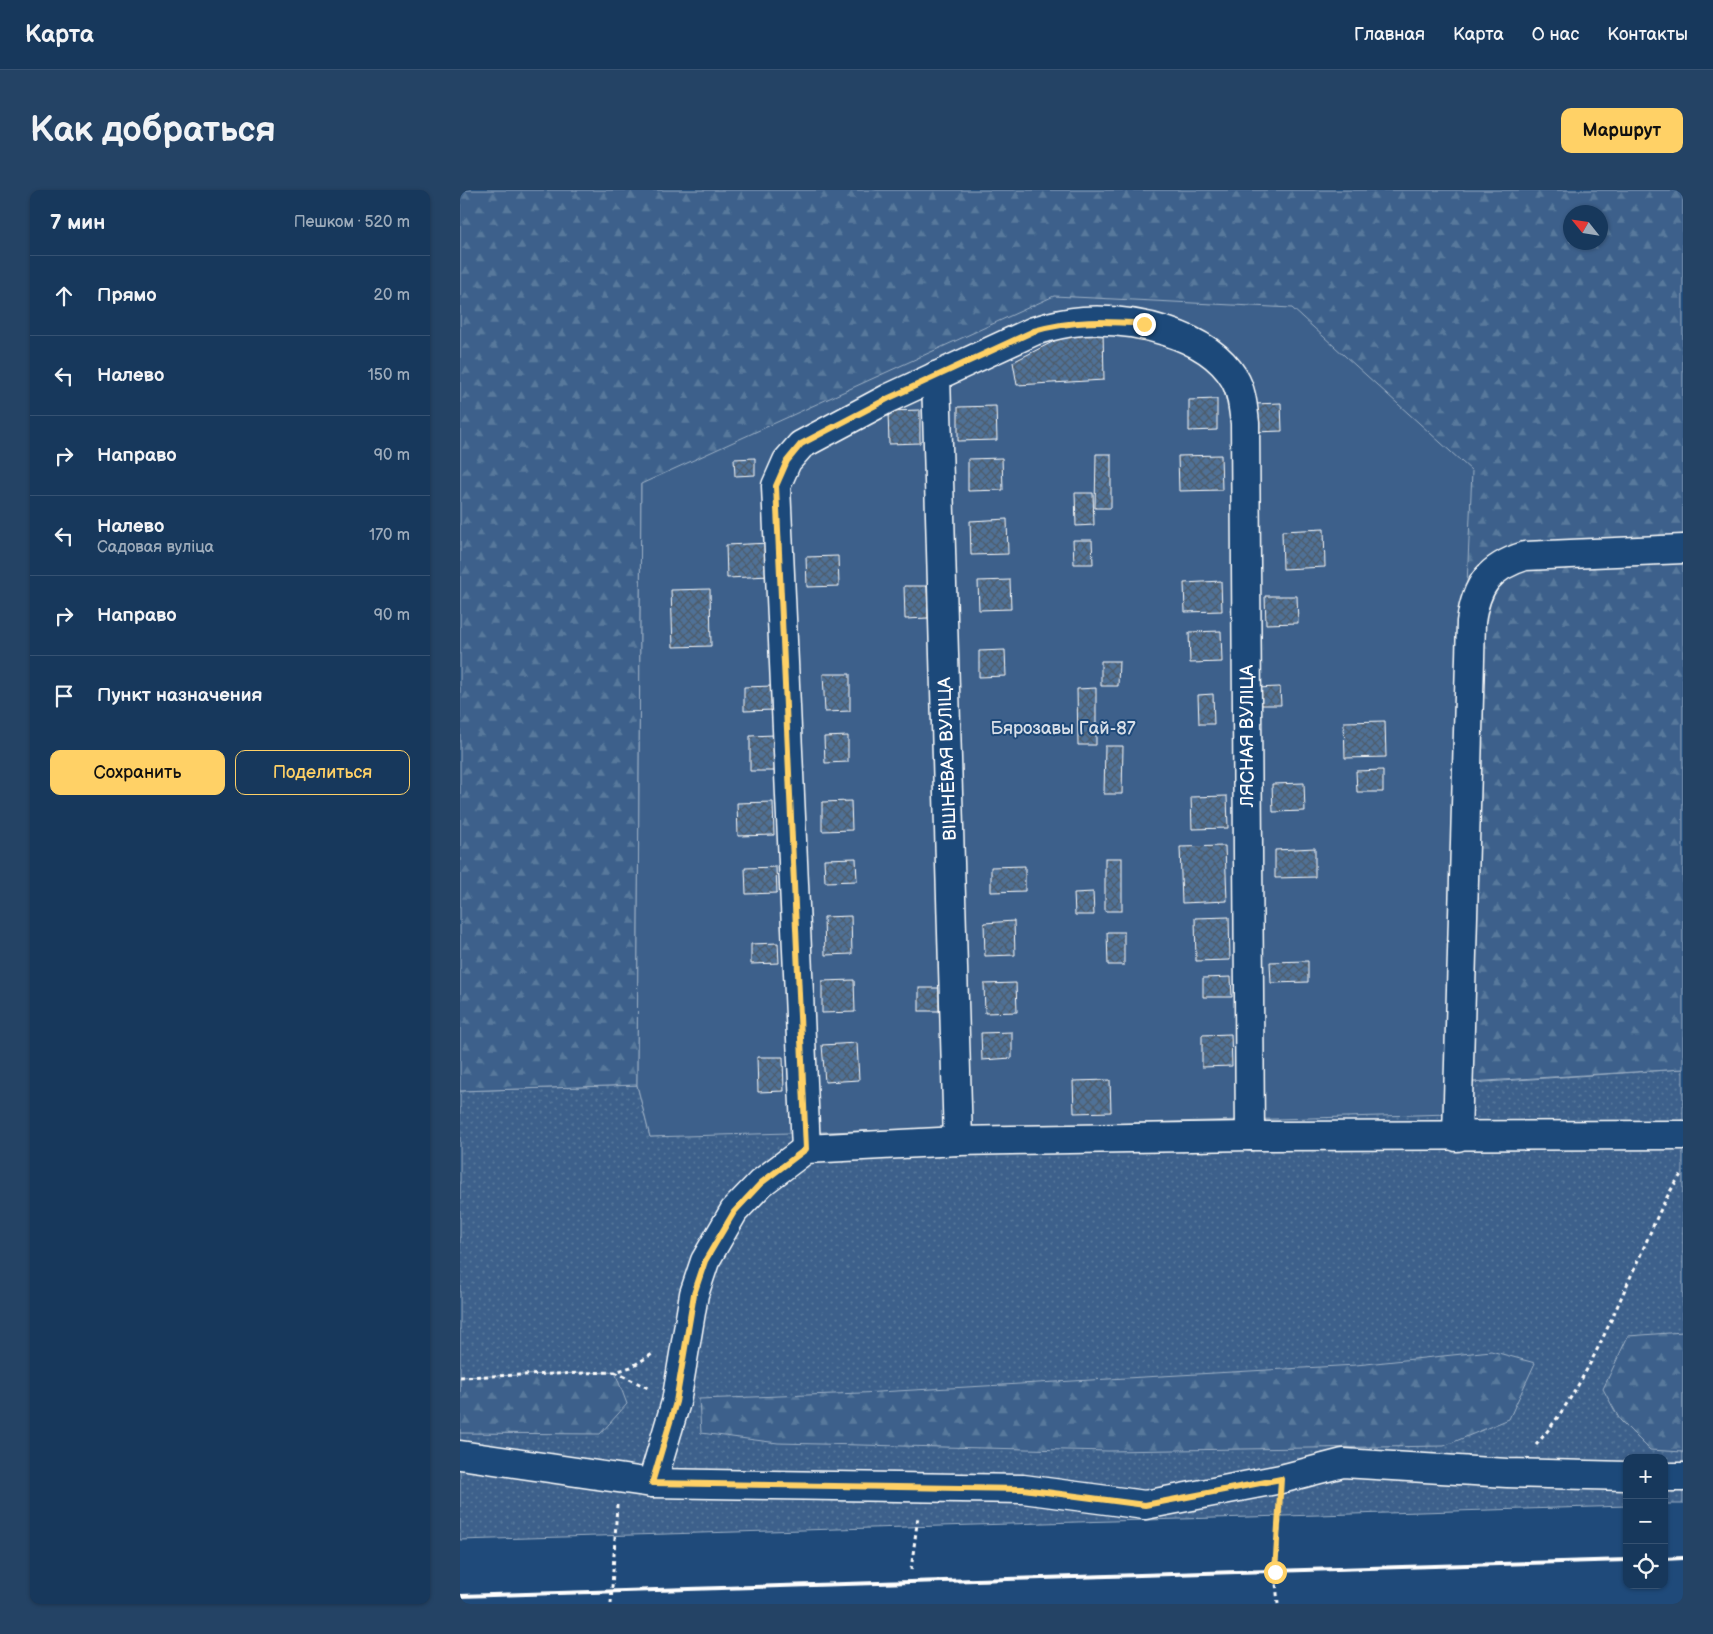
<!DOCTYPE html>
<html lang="ru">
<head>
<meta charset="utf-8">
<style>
	:root { --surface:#17385c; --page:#244365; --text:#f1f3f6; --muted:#9eacbb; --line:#365272; --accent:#ffd166 }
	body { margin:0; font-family:"Balsamiq Sans",sans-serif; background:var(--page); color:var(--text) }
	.controls { position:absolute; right:15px; bottom:15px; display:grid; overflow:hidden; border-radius:10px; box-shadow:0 1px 4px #0004 }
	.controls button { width:45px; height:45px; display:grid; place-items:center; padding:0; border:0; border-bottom:1px solid var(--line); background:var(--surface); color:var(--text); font:25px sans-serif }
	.compass { position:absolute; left:1103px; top:15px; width:45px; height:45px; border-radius:50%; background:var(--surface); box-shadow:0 1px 4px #0004; rotate:300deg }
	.stop { position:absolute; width:15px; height:15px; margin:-11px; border:4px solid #ffd166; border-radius:50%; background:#fff }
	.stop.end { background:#ffd166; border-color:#fff; box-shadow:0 1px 5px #0008 }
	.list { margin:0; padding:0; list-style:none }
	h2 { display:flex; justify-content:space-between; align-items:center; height:65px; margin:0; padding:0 20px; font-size:21px }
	h2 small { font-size:16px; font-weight:400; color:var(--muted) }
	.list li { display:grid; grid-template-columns:32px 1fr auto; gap:15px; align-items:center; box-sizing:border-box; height:80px; padding:0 20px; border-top:1px solid var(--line) }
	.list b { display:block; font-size:19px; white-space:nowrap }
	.list p { margin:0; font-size:16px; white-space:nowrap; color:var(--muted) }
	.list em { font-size:16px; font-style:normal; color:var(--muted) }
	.actions { display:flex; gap:10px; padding:15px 20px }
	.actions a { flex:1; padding:11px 0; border:1px solid var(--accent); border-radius:10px; text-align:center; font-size:18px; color:var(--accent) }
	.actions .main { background:var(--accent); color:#111 }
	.icon { flex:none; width:28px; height:28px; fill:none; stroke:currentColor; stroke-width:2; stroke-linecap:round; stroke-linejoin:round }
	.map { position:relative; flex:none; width:1223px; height:1414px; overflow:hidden; border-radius:10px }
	header { display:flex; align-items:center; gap:30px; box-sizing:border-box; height:70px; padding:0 25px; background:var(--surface); border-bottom:1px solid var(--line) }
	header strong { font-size:24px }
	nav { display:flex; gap:28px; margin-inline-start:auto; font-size:18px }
	.intro { display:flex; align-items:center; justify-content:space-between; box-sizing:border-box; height:120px; padding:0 30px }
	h1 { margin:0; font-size:35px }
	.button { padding:12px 22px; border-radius:10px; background:var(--accent); color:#111; font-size:18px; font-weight:700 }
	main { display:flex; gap:30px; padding:0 30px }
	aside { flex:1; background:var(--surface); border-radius:10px; box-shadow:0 1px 4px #0004 }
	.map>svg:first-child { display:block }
</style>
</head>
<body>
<header>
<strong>Карта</strong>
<nav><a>Главная</a><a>Карта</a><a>О нас</a><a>Контакты</a></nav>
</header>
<div class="intro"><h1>Как добраться</h1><a class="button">Маршрут</a></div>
<main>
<aside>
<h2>7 мин<small>Пешком · 520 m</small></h2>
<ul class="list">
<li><svg class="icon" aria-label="ahead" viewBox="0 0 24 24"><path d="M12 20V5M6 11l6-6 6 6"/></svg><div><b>Прямо</b></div><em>20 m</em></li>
<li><svg class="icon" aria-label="left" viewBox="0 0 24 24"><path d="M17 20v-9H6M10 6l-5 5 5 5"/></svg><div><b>Налево</b></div><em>150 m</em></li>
<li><svg class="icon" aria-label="right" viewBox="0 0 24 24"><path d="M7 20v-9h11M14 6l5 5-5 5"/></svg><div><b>Направо</b></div><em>90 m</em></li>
<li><svg class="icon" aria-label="left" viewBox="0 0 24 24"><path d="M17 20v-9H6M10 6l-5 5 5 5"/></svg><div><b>Налево</b><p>Садовая вуліца</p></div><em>170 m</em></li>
<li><svg class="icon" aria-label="right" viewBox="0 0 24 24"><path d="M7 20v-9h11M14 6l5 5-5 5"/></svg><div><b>Направо</b></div><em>90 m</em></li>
<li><svg class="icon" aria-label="arrive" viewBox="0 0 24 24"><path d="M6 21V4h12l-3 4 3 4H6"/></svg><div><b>Пункт назначения</b></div></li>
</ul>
<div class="actions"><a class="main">Сохранить</a><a>Поделиться</a></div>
</aside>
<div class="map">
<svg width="1223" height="1414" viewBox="0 0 1223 1414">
	<defs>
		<pattern id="grass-dots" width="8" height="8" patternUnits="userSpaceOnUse" patternTransform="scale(1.25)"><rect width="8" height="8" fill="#3c618b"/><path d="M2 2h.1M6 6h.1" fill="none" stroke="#59799c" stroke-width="1.8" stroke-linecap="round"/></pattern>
		<pattern id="forest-firs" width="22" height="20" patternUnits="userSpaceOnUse" patternTransform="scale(1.25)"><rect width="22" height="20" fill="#3c618b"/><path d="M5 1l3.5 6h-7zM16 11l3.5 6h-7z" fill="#59799c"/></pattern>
		<pattern id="building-cross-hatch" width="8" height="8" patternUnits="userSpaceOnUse" patternTransform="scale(1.25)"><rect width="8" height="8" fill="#507197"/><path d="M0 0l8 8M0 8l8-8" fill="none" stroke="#4e5b6a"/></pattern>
	</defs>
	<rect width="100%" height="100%" fill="#1f4a7a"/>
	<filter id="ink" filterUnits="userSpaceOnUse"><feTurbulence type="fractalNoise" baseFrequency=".02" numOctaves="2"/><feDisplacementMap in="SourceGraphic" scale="10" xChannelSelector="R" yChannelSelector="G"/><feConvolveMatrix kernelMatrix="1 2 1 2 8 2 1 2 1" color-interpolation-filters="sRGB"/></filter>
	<g filter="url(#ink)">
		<!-- grass -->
		<polygon fill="url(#grass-dots)" stroke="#9eb0c5" points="1223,879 1223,1314 1204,1314 1204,1268 1167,1268 1167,1316 0,1350 0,901 177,895 190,947"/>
		<!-- forest -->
		<g fill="url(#forest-firs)" stroke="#9eb0c5" fill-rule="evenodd">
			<path d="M0,0H1223V879L994,893L181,294L177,895L0,901ZM1110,22H1140V52H1110Z"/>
			<polygon points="1223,1142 1223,1262 1190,1260 1160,1230 1143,1199 1168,1146"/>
			<polygon points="1031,1161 1075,1173 1049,1229 984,1256 648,1261 318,1253 241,1243 239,1209 401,1203 896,1175"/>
			<polygon points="155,1182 167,1214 140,1244 0,1243 0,1187"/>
		</g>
		<!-- garden -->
		<polygon fill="#3c618b" stroke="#9eb0c5" points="594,106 832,118 1012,281 1003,486 990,924 190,947 177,895 181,294"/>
		<!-- building -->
		<g fill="url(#building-cross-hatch)" stroke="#fff">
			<polygon points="643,141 644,190 557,195 553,172 612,142"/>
			<polygon points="757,209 757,240 729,241 729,210"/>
			<polygon points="821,213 822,241 794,242 794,214"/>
			<polygon points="536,216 537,250 498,251 498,217"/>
			<polygon points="460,220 460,253 429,254 428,221"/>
			<polygon points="636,264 651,264 651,318 635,318"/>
			<polygon points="761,265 762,300 719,301 718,266"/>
			<polygon points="295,268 295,285 275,286 274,269"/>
			<polygon points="542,268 543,300 508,301 508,269"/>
			<polygon points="615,303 633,303 634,335 616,336"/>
			<polygon points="547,329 548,364 511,365 510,331"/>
			<polygon points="864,339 865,377 823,379 822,341"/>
			<polygon points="613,350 632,350 633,374 614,374"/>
			<polygon points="310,353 310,386 267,388 266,355"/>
			<polygon points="378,366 379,396 347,397 346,367"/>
			<polygon points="550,390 551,419 519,420 518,391"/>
			<polygon points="761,391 762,421 725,422 724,393"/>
			<polygon points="444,396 467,396 468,428 445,429"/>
			<polygon points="250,399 251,456 213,457 211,400"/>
			<polygon points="805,406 837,406 838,433 806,434"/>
			<polygon points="761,441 762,472 730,473 729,442"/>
			<polygon points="545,460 546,486 519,487 519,461"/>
			<polygon points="641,471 659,471 658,496 641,496"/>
			<polygon points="363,484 390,484 390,521 365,522"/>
			<polygon points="313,496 314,520 284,521 284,497"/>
			<polygon points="820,497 821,515 794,515 794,498"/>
			<polygon points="636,498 636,555 618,555 617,499"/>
			<polygon points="753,504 754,534 739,534 738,505"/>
			<polygon points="925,531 926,567 885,568 884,532"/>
			<polygon points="314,545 315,581 290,581 290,546"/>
			<polygon points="388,546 388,572 365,573 364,547"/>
			<polygon points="645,556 663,556 662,604 644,604"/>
			<polygon points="923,580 923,602 897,602 896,581"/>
			<polygon points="844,593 845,621 813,622 812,594"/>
			<polygon points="767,606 768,638 732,639 731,607"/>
			<polygon points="391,611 392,640 362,641 362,612"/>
			<polygon points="313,612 314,645 278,646 277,613"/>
			<polygon points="765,656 767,711 722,713 720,657"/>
			<polygon points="855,658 855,687 815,688 815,660"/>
			<polygon points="396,668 397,691 365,692 364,669"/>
			<rect x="645" y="668" width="17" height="53"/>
			<polygon points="565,676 565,701 531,702 531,677"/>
			<polygon points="316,677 317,703 286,704 285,678"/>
			<polygon points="633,702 634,725 615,725 614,703"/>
			<polygon points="391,726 392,764 365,765 364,727"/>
			<polygon points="769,727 770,770 736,771 735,728"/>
			<polygon points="554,731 555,765 525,766 524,733"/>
			<polygon points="647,742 664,742 664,775 648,775"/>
			<polygon points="318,753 319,773 291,774 291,754"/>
			<polygon points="848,771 848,792 811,793 810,772"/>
			<polygon points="771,787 772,807 743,807 743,788"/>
			<polygon points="394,790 395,822 362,823 362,791"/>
			<polygon points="556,793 557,822 525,823 524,794"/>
			<rect x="459" y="798" width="20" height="23"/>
			<polygon points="552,842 552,868 522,870 521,843"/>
			<polygon points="771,844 772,876 742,877 742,845"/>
			<polygon points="397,853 399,890 365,892 362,855"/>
			<polygon points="297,867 323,867 324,901 298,902"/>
			<polygon points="650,890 651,922 614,923 613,891"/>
		</g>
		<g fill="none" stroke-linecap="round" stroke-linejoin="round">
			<!-- minor casing -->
			<g stroke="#fff" stroke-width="31">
				<g id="minor">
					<polyline points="476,186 498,951"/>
					<path d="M997,947L1011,432C1016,395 1029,377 1065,366L1223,359"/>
					<path d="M346,959L316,296L327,271L341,255L429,208L574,141C590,136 606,132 623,131C672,128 747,143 774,188C782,201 783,218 785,233L790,946"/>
					<polyline points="0,1265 192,1293 563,1299 685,1315 821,1289 883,1273 1047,1283 1167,1286"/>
					<polyline points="1204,1287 1223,1287"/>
					<polyline points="192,1293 216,1212 234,1104 245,1071 274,1021 301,993 346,959 498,951 790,946 1223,945"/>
				</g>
			</g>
			<!-- path -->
			<g stroke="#fff" stroke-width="3" stroke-dasharray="4 4" stroke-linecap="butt">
				<polyline points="155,1182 190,1199"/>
				<polyline points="0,1187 155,1182 171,1177 194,1163"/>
				<path d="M1076,1255C1125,1198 1149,1133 1180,1066C1193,1037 1204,1007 1223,982"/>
				<polyline points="451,1380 458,1326"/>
				<polyline points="151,1414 157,1315"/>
				<polyline points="818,1414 815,1382 820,1317"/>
			</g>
			<!-- minor -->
			<use href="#minor" stroke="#1f4a7a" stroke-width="28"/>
			<!-- rail -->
			<g stroke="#fff" stroke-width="4">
				<polyline points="1204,1369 1223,1368"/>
				<polyline points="0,1406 1167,1370"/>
			</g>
		</g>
	</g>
	<g fill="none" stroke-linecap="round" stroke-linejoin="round" filter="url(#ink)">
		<!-- route -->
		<path stroke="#ffd166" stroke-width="6" d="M684,134C644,131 613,130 574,141L429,208L341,254L327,271L316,296L346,959L301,993L274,1022L245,1071L234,1104L216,1212L192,1293L563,1299L685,1315L821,1289L815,1382"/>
	</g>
	<g text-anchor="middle" stroke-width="4" stroke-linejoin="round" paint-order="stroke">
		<!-- park labels -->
		<g font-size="18" fill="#d8dfe8" stroke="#1f4a7a">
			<text x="603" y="544">Бярозавы Гай-87</text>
		</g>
		<!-- street labels -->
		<g font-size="18" fill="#fff" stroke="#1f4a7a">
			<text transform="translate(787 546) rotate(-90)" y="6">ЛЯСНАЯ ВУЛІЦА</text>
			<text transform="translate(487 569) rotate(-92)" y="6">ВІШНЁВАЯ ВУЛІЦА</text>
		</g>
	</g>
</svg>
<div class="controls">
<button>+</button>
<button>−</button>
<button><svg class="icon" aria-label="locate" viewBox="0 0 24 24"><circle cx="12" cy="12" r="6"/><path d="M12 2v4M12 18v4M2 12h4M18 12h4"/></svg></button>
</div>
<svg class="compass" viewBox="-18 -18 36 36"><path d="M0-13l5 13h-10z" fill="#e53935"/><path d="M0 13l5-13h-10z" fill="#9eacbb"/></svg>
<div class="stop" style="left:815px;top:1382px"></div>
<div class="stop end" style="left:684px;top:134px"></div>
</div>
</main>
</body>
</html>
